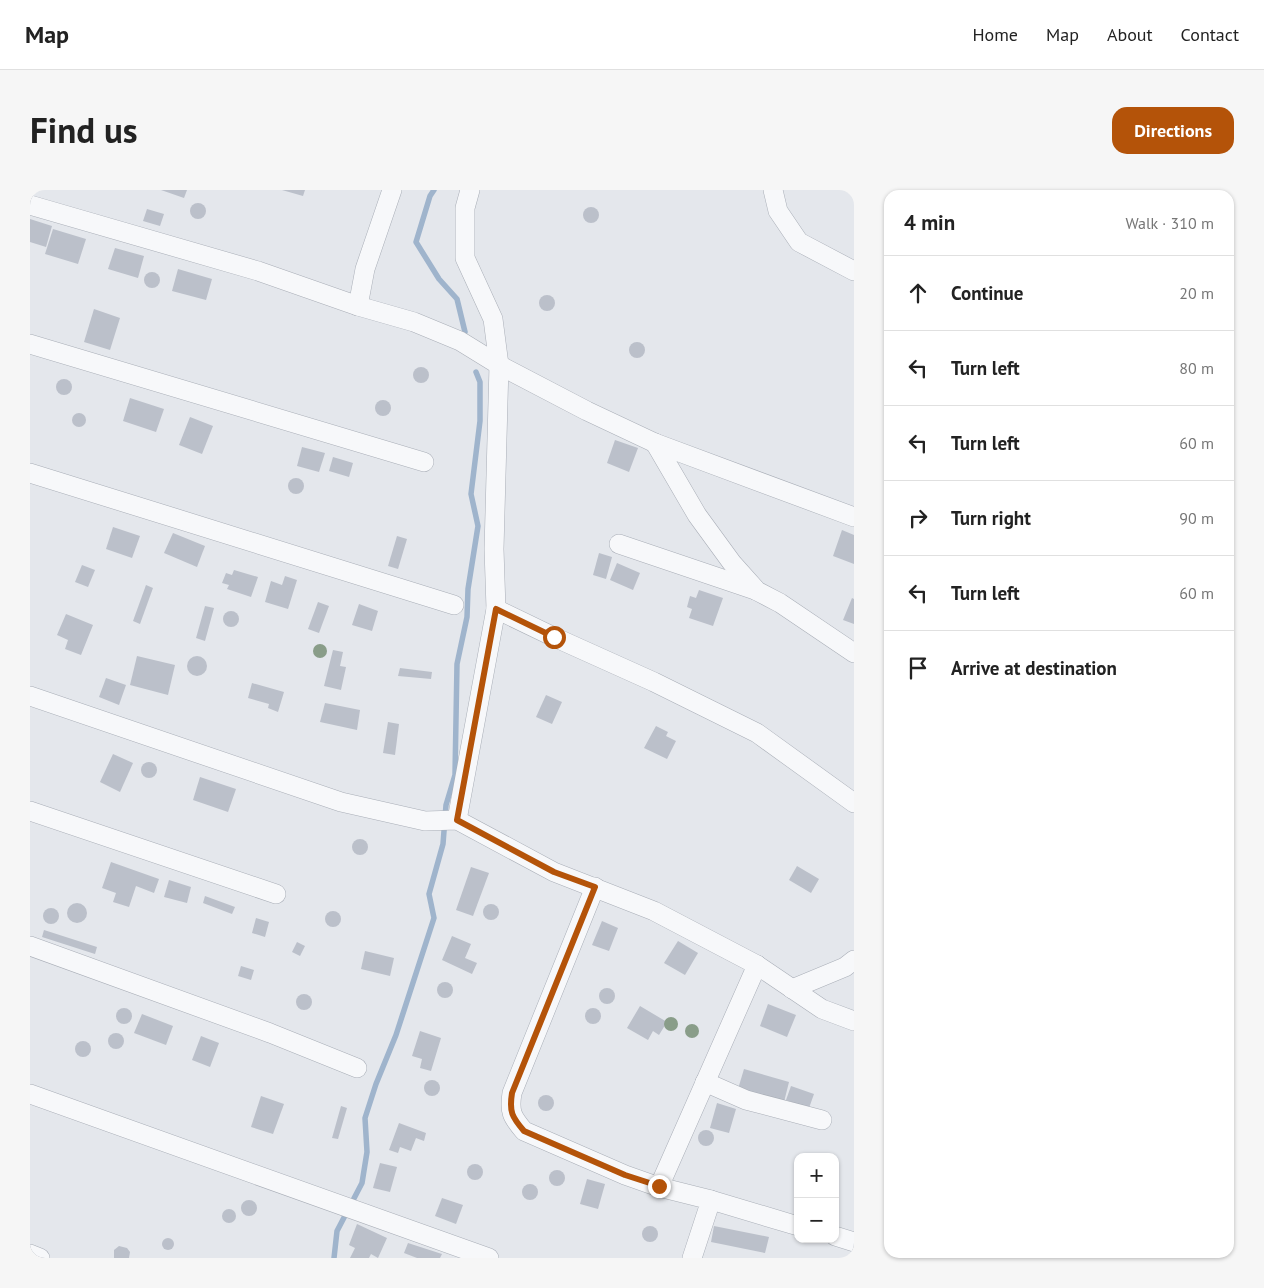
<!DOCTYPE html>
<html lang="en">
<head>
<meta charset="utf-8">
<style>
	:root { --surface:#fff; --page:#f6f6f6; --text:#222; --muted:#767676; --line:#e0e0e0; --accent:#b45309 }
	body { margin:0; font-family:"PT Sans",sans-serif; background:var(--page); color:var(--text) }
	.controls { position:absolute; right:15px; bottom:15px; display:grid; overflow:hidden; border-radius:10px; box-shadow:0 1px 4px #0004 }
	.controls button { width:45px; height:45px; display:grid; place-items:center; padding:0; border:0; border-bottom:1px solid var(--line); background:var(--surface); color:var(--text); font:25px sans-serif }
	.stop { position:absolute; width:15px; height:15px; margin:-11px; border:4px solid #b45309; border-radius:50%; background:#fff }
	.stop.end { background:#b45309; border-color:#fff; box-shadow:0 1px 5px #0008 }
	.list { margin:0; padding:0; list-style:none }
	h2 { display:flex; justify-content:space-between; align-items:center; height:65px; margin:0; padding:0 20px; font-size:21px }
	h2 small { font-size:16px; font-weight:400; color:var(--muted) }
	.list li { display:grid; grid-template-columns:32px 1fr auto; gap:15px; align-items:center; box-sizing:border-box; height:75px; padding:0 20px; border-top:1px solid var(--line) }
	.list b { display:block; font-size:19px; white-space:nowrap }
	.list em { font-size:16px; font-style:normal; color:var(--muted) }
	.icon { flex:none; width:28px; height:28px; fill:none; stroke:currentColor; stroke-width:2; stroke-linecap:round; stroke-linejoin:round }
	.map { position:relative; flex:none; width:824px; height:1068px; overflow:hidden; border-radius:15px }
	header { display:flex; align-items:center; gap:30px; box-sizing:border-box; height:70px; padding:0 25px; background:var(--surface); border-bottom:1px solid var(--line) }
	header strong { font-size:24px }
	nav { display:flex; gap:28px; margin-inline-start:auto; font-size:18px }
	.intro { display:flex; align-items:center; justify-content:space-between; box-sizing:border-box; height:120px; padding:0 30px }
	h1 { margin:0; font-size:35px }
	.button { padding:12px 22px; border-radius:15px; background:var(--accent); color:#fff; font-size:18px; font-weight:700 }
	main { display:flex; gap:30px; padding:0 30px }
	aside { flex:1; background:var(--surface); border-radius:15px; box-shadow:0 1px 4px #0004 }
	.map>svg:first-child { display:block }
</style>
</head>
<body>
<header>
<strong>Map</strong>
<nav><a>Home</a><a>Map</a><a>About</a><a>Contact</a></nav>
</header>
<div class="intro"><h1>Find us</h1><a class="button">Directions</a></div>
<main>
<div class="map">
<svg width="824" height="1068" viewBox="0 0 824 1068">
	<rect width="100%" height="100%" fill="#e4e7ec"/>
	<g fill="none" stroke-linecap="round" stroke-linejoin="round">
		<!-- stream -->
		<g stroke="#9fb4cc" stroke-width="5.5">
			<polyline points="404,0 400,6 386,52 409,89 427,109 435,142"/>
			<polyline points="304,1068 307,1041 332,993 337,962 335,928 346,894 366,845 404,728 399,704 413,654 416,615 425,585 427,474 437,427 438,399 448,336 441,304 450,231 450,192 446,182"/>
		</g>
	</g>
	<!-- building -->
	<g fill="#bbc0ca">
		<polygon points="131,0 157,0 154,8"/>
		<polygon points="252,0 275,0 273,6"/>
		<circle cx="168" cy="21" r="8"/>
		<circle cx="561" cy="25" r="8"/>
		<polygon points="117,19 134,24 130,36 113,31"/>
		<polygon points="0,29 22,36 16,57 0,52"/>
		<polygon points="23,39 56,49 48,74 15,64"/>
		<polygon points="85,58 114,66 108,88 78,79"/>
		<polygon points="148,79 182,89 176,110 142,101"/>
		<circle cx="122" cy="90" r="8"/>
		<circle cx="517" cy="113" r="8"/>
		<polygon points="64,119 90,128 80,160 54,152"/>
		<circle cx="607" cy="160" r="8"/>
		<circle cx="391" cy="185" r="8"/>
		<circle cx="34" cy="197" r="8"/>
		<polygon points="100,208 134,219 126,242 93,231"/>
		<circle cx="353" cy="218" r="8"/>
		<circle cx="49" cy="230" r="7"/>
		<polygon points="160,227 183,236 172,264 149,255"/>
		<polygon points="585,250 608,258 599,282 577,273"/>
		<polygon points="272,257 295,263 289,282 267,276"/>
		<polygon points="303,267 323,273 319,287 299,281"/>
		<circle cx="266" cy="296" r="8"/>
		<polygon points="83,337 110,346 102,368 76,359"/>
		<polygon points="812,340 824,345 824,374 803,366"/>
		<polygon points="143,343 175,356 167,377 134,363"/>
		<polygon points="367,346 377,349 368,379 358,376"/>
		<polygon points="569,363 582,367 576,389 563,385"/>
		<polygon points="587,373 610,383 603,400 580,390"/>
		<polygon points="52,375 65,380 58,397 45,392"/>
		<polygon points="204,380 228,387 221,407 197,399 199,395 192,393 196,383 202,385"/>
		<polygon points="255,386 267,390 258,419 235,412 241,391 252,395"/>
		<polygon points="116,395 123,398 110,434 103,431"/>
		<polygon points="669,400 693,408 683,436 659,428 662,419 657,417 660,406 666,408"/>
		<polygon points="822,408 824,409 824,434 813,430"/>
		<polygon points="288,412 299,416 289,443 278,439"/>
		<polygon points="329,414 348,421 342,441 322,435"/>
		<polygon points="175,416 184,418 175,451 166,448"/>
		<circle cx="201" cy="429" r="8"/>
		<polygon points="36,424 63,435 51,465 35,459 38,450 27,445"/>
		<polygon points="303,460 313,462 310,476 316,477 311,500 294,496"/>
		<circle cx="167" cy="476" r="10"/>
		<polygon points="107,466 145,475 138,505 100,495"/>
		<polygon points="370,478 402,482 401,489 368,486"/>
		<polygon points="76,488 96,495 89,515 69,507"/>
		<polygon points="222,493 254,502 248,522 238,518 239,514 218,508"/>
		<polygon points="516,505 532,512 522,534 506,527"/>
		<polygon points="295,513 330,520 327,540 290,532"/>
		<polygon points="358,532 369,534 365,565 353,563"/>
		<polygon points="626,536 638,542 636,546 646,551 637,569 614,558"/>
		<polygon points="83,564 103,573 90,602 70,592"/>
		<circle cx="119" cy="580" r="8"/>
		<polygon points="170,587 206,599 198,622 163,610"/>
		<circle cx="330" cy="657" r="8"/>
		<polygon points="81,672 129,689 124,703 106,696 99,717 83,712 86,703 72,698"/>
		<polygon points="767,676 789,689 781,703 759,690"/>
		<polygon points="441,677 459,683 443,726 426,720"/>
		<polygon points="139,690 161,697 157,713 134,707"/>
		<polygon points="175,706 205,717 202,724 173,713"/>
		<circle cx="47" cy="723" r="10"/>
		<circle cx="461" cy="722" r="8"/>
		<circle cx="21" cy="726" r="8"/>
		<circle cx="303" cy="729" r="8"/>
		<polygon points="226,728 239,732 235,747 222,743"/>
		<polygon points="572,731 588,738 579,761 562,755"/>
		<polygon points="14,740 67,757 65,764 12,747"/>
		<polygon points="422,746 441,754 435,768 447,773 442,784 412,770"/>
		<polygon points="648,751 668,763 655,785 634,773"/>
		<polygon points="267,752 275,756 270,766 262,762"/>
		<polygon points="335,761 364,768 360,786 331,779"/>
		<polygon points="211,776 224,780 221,790 208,786"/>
		<circle cx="415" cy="800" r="8"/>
		<circle cx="577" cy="806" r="8"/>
		<circle cx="274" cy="812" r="8"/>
		<polygon points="738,814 766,825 757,847 730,836"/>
		<polygon points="610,816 637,832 629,845 623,841 618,850 597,838"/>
		<circle cx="94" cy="826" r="8"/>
		<circle cx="563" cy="826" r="8"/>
		<polygon points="112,824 143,836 136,855 104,843"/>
		<polygon points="390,841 411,848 401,881 390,878 392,869 382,866"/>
		<circle cx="86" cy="851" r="8"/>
		<polygon points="171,846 189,853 180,877 162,870"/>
		<circle cx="53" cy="859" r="8"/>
		<polygon points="714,879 759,892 754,912 708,899"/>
		<circle cx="402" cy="898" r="8"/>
		<polygon points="761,896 784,904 779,918 756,910"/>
		<circle cx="516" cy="913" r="8"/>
		<polygon points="231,906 254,914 243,944 221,937"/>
		<polygon points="687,913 706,919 699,943 680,938"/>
		<polygon points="311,916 317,918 308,949 302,948"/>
		<polygon points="369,933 396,943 394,951 386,948 381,961 370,957 368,963 359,960"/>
		<circle cx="676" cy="948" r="8"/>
		<polygon points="350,973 367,977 360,1002 343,998"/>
		<circle cx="445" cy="982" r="8"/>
		<circle cx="527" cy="988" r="8"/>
		<polygon points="557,989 575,994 568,1019 550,1014"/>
		<circle cx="500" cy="1002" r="8"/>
		<polygon points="412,1008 433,1015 426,1034 405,1026"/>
		<circle cx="219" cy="1018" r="8"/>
		<circle cx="199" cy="1026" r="7"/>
		<polygon points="327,1034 357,1048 348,1068 341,1064 339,1068 320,1068 325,1058 319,1055"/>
		<circle cx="620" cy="1044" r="8"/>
		<polygon points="684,1036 739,1047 735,1063 681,1052"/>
		<circle cx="138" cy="1054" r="6"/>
		<polygon points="378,1053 412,1064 410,1068 387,1068 374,1063"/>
		<polygon points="89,1056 97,1058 100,1062 99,1068 84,1068 84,1060"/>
	</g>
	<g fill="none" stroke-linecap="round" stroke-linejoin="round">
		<!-- street casing -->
		<g stroke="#a9aeb7" stroke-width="20">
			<g id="street">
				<polyline points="743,0 748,21 769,52 824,81"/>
				<polyline points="0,15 228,81 328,116 384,132 430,151 469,175 557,221 625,253 824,327"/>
				<polyline points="328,116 335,79 362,0"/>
				<polyline points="0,154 394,272"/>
				<polyline points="625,253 667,325 702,373 727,401 750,413 824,463"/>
				<polyline points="0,283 424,415"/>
				<polyline points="589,354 725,400"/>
				<polyline points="466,419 524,447 624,492 727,543 824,613"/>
				<polyline points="0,506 311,612 395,631 427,630 524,682 624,721 727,775 792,819 824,831"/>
				<polyline points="0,621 246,704"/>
				<polyline points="427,630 466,419 464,359 469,175 463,129 435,68 435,18 440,0"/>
				<path d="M565,697L482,903C479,922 482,927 494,941L595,985L629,997"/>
				<polyline points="0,756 240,843 327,878"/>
				<polyline points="762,799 815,777 824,770"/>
				<polyline points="675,892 716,910 792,930"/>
				<polyline points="0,904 459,1068"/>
				<polyline points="681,1010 768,1036"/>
				<polyline points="805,1046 824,1052"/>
				<polyline points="0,1064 10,1068"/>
				<polyline points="662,1068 681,1010 629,997 727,775"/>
			</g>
		</g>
		<!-- street -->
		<use href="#street" stroke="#f7f8fa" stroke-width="19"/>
	</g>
	<!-- trees -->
	<g fill="#899d89">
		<circle cx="290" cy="461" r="7"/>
		<circle cx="641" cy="834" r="7"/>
		<circle cx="662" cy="841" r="7"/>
	</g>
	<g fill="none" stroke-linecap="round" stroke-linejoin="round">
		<!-- route -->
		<path stroke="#b45309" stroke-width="6" d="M524,447L466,419L427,630L524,682L565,697L482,903C479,922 482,927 494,941L595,985L629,996"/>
	</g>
</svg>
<div class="controls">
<button>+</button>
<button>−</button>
</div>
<div class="stop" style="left:524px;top:447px"></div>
<div class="stop end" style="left:629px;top:996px"></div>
</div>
<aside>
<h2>4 min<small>Walk · 310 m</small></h2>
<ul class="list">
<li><svg class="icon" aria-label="ahead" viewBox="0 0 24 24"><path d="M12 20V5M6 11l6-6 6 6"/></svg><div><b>Continue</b></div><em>20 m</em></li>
<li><svg class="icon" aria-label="left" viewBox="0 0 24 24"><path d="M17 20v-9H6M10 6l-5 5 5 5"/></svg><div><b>Turn left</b></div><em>80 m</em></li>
<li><svg class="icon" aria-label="left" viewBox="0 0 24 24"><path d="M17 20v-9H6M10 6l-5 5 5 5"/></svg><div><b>Turn left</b></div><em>60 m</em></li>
<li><svg class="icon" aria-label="right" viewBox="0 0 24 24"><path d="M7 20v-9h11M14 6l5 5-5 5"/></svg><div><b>Turn right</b></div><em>90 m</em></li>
<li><svg class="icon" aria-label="left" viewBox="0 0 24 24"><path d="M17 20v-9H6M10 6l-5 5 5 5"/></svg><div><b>Turn left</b></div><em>60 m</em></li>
<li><svg class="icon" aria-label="arrive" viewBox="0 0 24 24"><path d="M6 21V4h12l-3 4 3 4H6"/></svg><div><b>Arrive at destination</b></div></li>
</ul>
</aside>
</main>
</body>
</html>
